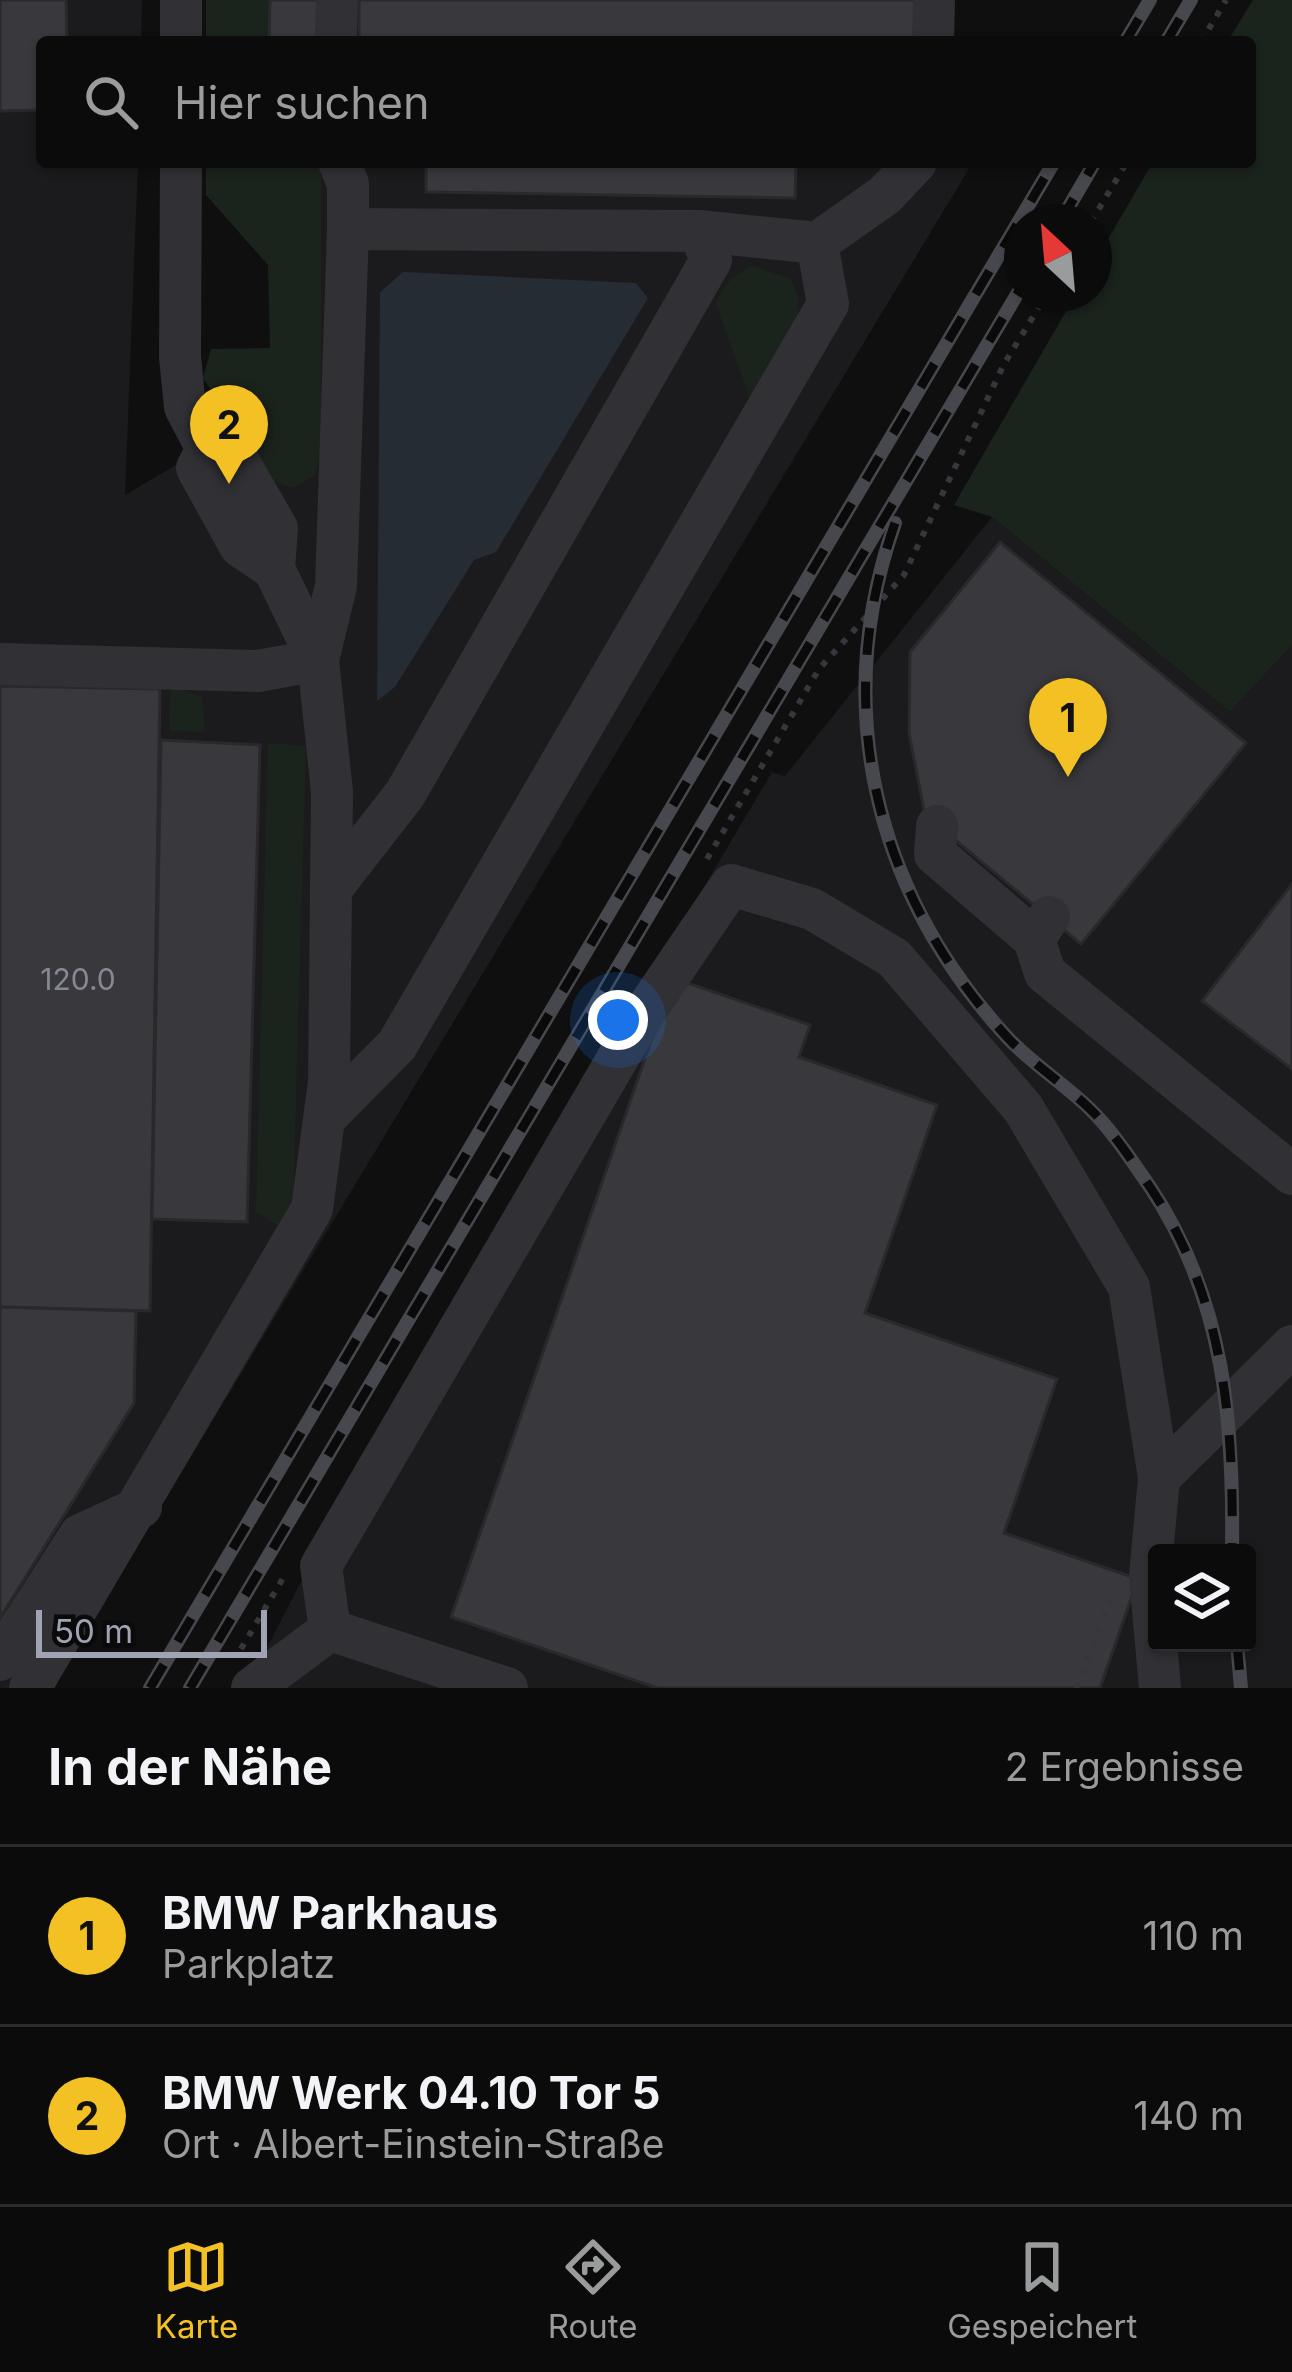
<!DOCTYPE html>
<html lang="de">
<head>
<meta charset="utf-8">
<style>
	:root { --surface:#0b0b0c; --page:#141415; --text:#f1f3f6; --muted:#9a9b9d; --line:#2b2b2d; --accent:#f3c124 }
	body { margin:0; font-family:Inter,sans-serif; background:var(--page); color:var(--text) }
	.controls { position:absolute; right:36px; bottom:36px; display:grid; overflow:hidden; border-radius:12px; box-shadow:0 3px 9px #0004 }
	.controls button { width:108px; height:108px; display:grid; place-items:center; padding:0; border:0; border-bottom:3px solid var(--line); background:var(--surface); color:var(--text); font:60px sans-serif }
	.compass { position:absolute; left:1004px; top:204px; width:108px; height:108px; border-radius:50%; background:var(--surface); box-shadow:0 3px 9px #0004; rotate:334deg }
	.scale { position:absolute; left:36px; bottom:30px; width:231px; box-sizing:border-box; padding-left:12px; border:6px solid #a0a3b1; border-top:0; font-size:33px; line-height:42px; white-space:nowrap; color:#a0a3b1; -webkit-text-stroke:9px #0a0a0b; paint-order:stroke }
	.you { position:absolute; left:618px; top:1020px; width:42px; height:42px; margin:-30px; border:9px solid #fff; border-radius:50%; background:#1a73e8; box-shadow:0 0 0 18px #1a73e833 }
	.badge { display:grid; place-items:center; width:78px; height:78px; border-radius:50%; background:var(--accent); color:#111; font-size:39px; font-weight:700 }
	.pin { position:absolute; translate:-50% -99px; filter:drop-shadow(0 3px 6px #0008) }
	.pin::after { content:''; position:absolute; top:63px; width:42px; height:36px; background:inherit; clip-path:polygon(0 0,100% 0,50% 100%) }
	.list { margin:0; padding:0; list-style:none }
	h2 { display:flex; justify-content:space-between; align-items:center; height:156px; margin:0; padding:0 48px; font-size:51px }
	h2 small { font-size:39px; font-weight:400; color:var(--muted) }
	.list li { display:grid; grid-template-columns:78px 1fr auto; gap:36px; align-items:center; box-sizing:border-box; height:180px; padding:0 48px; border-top:3px solid var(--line) }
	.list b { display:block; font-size:45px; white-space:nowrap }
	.list p { margin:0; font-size:39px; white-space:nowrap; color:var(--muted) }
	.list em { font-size:39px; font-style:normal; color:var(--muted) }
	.icon { flex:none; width:66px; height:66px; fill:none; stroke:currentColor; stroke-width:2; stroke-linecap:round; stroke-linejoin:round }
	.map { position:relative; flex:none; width:1292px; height:1688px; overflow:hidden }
	.search { position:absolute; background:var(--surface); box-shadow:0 3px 9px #0004; left:36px; right:36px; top:36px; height:132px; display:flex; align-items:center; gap:30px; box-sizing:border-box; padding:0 42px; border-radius:12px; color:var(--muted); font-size:45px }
	.sheet { height:516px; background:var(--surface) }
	nav { display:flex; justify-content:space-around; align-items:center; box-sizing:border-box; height:168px; border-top:3px solid var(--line); background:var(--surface); font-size:33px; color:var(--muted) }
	nav a { display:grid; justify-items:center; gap:6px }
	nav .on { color:var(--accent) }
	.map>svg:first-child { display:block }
</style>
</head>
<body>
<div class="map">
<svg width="1292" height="1688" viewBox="0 0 1292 1688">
	<rect width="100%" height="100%" fill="#0f0f10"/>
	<!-- built -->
	<g fill="#1b1b1d" fill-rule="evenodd">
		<polygon points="0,0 142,0 141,42 42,42 42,162 138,162 125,495 244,425 283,346 249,162 973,162 51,1688 0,1688"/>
		<path d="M992,517L1230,712L1292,646V1688H246L362,1464L772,772L785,776ZM1157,1553H1247V1643H1157Z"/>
	</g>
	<!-- green -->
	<g fill="#1b231d">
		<rect x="206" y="0" width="115" height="42"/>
		<polygon points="1253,0 1292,0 1292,646 1230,712 992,517 954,505 1076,294 1094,294 1094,263 1153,162 1250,162 1250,42 1227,42"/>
		<polygon points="206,162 321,162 321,453 315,476 291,488 268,479 203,378 211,349 270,348 268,265 206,195"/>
		<path d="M751,265L789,278C818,319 773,364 751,401L715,302L729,281Z"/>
		<polygon points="171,686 202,697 205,732 169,731"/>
		<polygon points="268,743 306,746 293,1204 279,1226 256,1212"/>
	</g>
	<!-- water -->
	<polygon fill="#262c34" points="403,272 636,283 648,298 496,552 474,560 395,687 377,701 380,292"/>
	<!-- building -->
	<g fill="#39393d" stroke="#29292c" stroke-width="3">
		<polygon points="0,0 66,0 67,42 42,42 42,110 0,111"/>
		<polygon points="270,0 324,0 325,40 269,39"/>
		<polygon points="359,0 924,0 923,42 359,42"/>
		<polygon points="426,162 796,162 795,198 426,192"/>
		<polygon points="1000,542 1246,743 1081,944 925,815 909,733 910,652"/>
		<polygon points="0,686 160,689 150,1311 0,1307"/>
		<polygon points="161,740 260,745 247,1222 152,1219"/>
		<polygon points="1292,884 1292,1069 1202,1001"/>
		<polygon points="673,978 810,1025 799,1057 937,1105 865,1313 1057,1379 1004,1533 1138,1579 1100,1688 657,1688 451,1617"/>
		<polygon points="0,1307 136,1311 134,1403 0,1618"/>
	</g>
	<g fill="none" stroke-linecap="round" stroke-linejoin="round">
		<!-- path -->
		<g stroke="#36373c" stroke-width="6" stroke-dasharray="6 9" stroke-linecap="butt">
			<polyline points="1201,42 1226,0"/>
			<polyline points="1091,222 1127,162"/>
			<polyline points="707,859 819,669 904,575 1004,364 1047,294"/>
			<polyline points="241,1649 286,1573"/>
			<polyline points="1076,1688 1113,1593"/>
		</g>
		<!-- minor -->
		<g stroke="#303035" stroke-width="42">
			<polyline points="181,42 181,0"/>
			<polyline points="336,42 337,0"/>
			<polyline points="933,42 934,0"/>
			<polyline points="181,162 180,357 185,407 207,449"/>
			<polyline points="339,162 348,184 348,229"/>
			<polyline points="817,243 885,195 916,162"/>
			<polyline points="207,449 230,447 277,528 274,569"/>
			<polyline points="0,664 258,671 318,660 336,586 348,229 699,231 817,243 828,304 397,1045 325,1118"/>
			<polyline points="937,826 935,854 1034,939"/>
			<polyline points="331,889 405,794 711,260 699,231"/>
			<polyline points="1049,917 1034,939 1045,973 1292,1174"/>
			<polyline points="0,1660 80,1535 141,1507"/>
			<polyline points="30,1688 312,1209 329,1082 332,792 318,660 274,569 240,546 197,468 207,449"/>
			<polyline points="252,1688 330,1630"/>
			<polyline points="507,1688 330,1630 321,1566 646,1010 731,885 812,909 894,958 1023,1108 1129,1287 1159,1478"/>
			<polyline points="1160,1688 1150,1576 1159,1478 1292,1346"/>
		</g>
		<!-- rail casing -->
		<g stroke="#47484e" stroke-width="14">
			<g id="rail">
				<polyline points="1125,42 1150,0"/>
				<polyline points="1166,42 1191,0"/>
				<polyline points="1060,222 1095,162"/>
				<path d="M895,523C830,708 875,893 1007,1037C1031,1063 1063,1083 1089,1108C1112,1130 1132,1161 1150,1187C1225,1299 1234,1423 1232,1553"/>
				<polyline points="1237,1643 1241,1688"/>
				<polyline points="150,1688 1054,162"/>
				<polyline points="190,1688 1022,286"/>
			</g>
		</g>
		<!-- rail -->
		<use href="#rail" stroke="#0a0a0b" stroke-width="9" stroke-dasharray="27" stroke-linecap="butt"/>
	</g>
	<g text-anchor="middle" stroke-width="12" stroke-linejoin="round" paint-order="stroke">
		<!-- number labels -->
		<g font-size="30" fill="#868894">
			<text x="78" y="990">120.0</text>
		</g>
	</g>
</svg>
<div class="controls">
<button><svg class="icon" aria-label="layers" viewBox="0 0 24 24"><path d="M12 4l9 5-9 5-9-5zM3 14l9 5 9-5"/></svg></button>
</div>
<svg class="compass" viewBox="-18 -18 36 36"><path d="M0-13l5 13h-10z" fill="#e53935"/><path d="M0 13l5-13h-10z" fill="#9a9b9d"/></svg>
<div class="scale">50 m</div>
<div class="you"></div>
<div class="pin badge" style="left:1068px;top:777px">1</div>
<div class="pin badge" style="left:229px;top:484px">2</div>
<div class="search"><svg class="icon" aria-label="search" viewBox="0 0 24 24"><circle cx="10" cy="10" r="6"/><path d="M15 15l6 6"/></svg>Hier suchen</div>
</div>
<section class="sheet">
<h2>In der Nähe<small>2 Ergebnisse</small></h2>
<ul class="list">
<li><span class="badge">1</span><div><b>BMW Parkhaus</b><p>Parkplatz</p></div><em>110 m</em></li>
<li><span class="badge">2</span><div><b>BMW Werk 04.10 Tor 5</b><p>Ort · Albert-Einstein-Straße</p></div><em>140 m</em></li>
</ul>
</section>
<nav>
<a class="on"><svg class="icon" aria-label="map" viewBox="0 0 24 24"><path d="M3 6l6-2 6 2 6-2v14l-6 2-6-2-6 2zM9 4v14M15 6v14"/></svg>Karte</a>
<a><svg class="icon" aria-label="directions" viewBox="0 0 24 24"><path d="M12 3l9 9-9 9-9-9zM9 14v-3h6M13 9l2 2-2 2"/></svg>Route</a>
<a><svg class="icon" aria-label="saved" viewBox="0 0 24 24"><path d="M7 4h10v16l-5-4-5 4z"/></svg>Gespeichert</a>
</nav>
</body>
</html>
